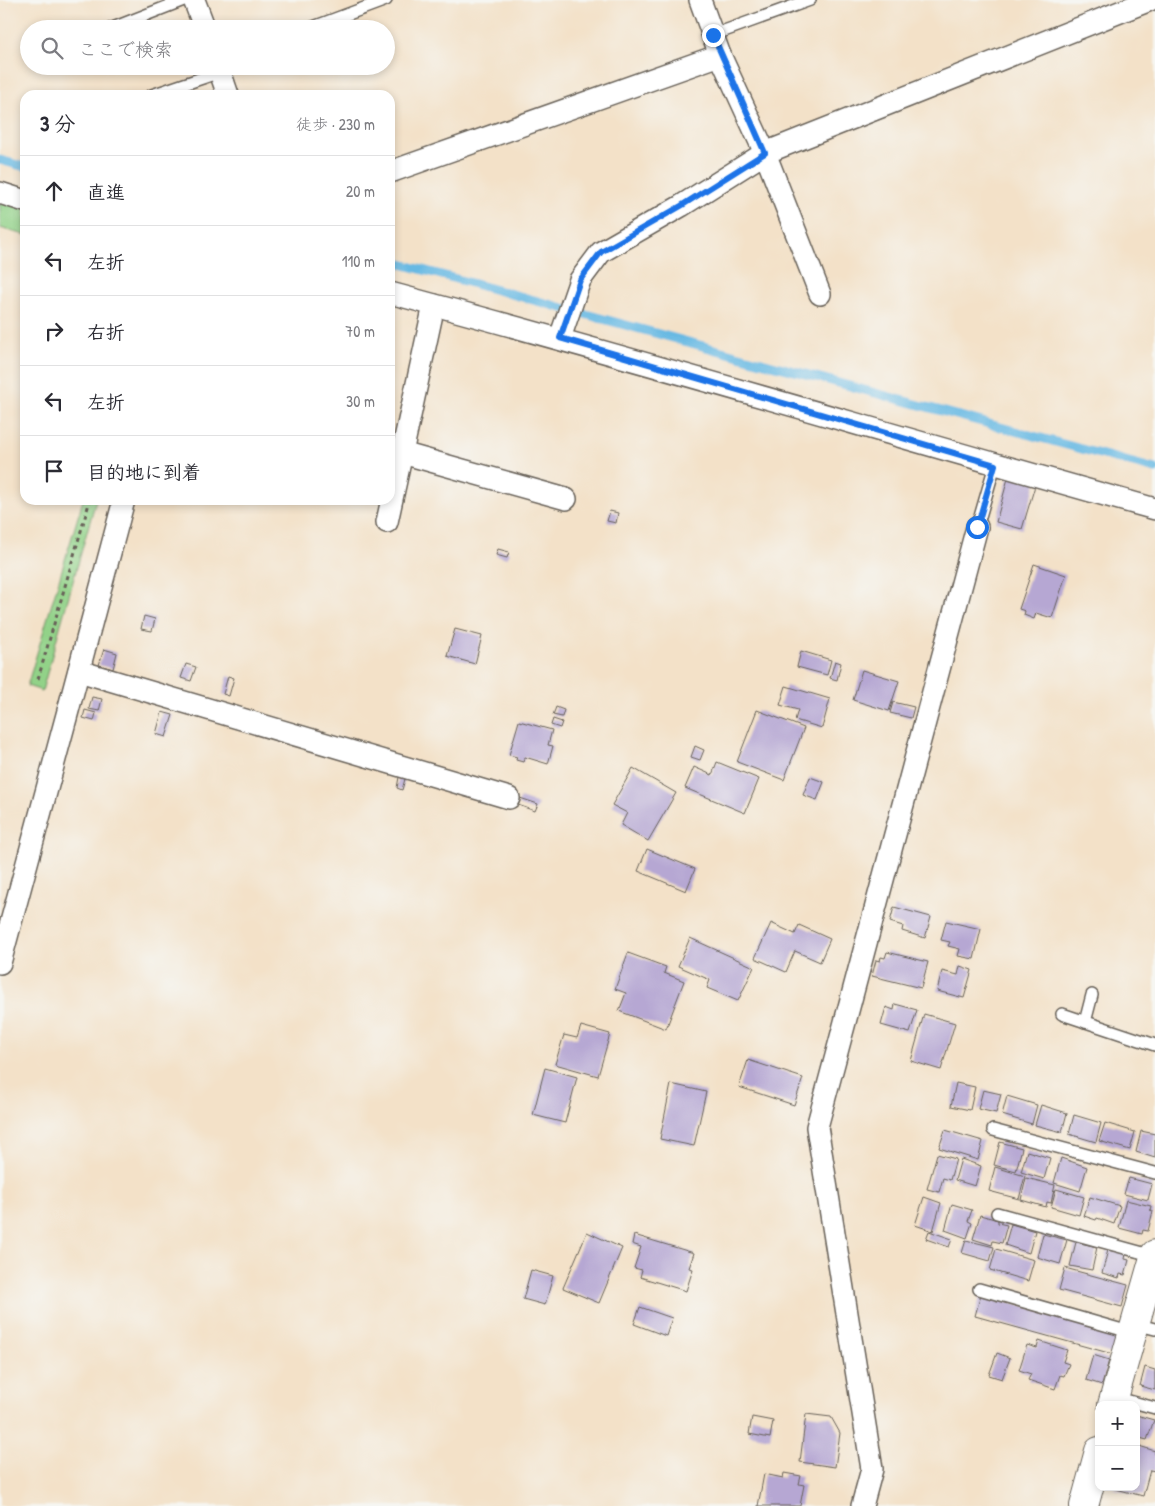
<!DOCTYPE html>
<html lang="ja">
<head>
<meta charset="utf-8">
<style>
	:root { --surface:#fff; --page:#f7f7f7; --text:#2b2b33; --muted:#7c7c81; --line:#e1e1e2 }
	body { margin:0; font-family:"Patrick Hand","Klee One",sans-serif; background:var(--page); color:var(--text) }
	.controls { position:absolute; right:15px; bottom:15px; display:grid; overflow:hidden; border-radius:10px; box-shadow:0 2px 8px #0003 }
	.controls button { width:45px; height:45px; display:grid; place-items:center; padding:0; border:0; border-bottom:1px solid var(--line); background:var(--surface); color:var(--text); font:25px sans-serif }
	.stop { position:absolute; width:15px; height:15px; margin:-11px; border:4px solid #1a73e8; border-radius:50%; background:#fff }
	.stop.end { background:#1a73e8; border-color:#fff; box-shadow:0 1px 5px #0008 }
	.list { margin:0; padding:0; list-style:none }
	h2 { display:flex; justify-content:space-between; align-items:center; height:65px; margin:0; padding:0 20px; font-size:21px }
	h2 small { font-size:16px; font-weight:400; color:var(--muted) }
	.list li { display:grid; grid-template-columns:32px 1fr auto; gap:15px; align-items:center; box-sizing:border-box; height:70px; padding:0 20px; border-top:1px solid var(--line) }
	.list b { display:block; font-size:19px; white-space:nowrap }
	.list em { font-size:16px; font-style:normal; color:var(--muted) }
	.icon { flex:none; width:28px; height:28px; fill:none; stroke:currentColor; stroke-width:2; stroke-linecap:round; stroke-linejoin:round }
	.map { position:relative; flex:none; width:1155px; height:1506px; overflow:hidden }
	.search { position:absolute; background:var(--surface); box-shadow:0 2px 8px #0003; left:20px; top:20px; width:375px; height:55px; display:flex; align-items:center; gap:12px; box-sizing:border-box; padding:0 18px; border-radius:28px; color:var(--muted); font-size:19px }
	.panel { position:absolute; background:var(--surface); box-shadow:0 2px 8px #0003; left:20px; top:90px; width:375px; height:415px; border-radius:15px }
	.map>svg:first-child { display:block }
</style>
</head>
<body>
<div class="map">
<svg width="1155" height="1506" viewBox="0 0 1155 1506">
	<rect width="100%" height="100%" fill="#f6f6f2"/>
	<filter id="ink" filterUnits="userSpaceOnUse"><feTurbulence type="fractalNoise" baseFrequency=".02" numOctaves="2"/><feDisplacementMap in="SourceGraphic" scale="10" xChannelSelector="R" yChannelSelector="G"/><feConvolveMatrix kernelMatrix="1 2 1 2 8 2 1 2 1" color-interpolation-filters="sRGB"/></filter>
	<filter id="wash" filterUnits="userSpaceOnUse"><feTurbulence type="fractalNoise" baseFrequency=".0096" numOctaves="4" result="noise"/><feDisplacementMap in="SourceGraphic" scale="20" xChannelSelector="R" yChannelSelector="G"/><feGaussianBlur stdDeviation="1.12" result="paint"/><feColorMatrix in="noise" values="0 0 0 0 0 0 0 0 0 0 0 0 0 0 0 0 0 1.4 0 .05"/><feComposite in="paint" operator="in"/></filter>
	<g filter="url(#wash)">
		<rect width="100%" height="100%" fill="#f3e1c8"/>
		<!-- green -->
		<g fill="#92d288" stroke="#577752">
			<polygon points="0,202 25,209 25,235 0,228"/>
			<polygon points="83,500 96,500 42,691 27,686"/>
		</g>
		<g fill="none" stroke-linecap="round" stroke-linejoin="round">
			<!-- stream -->
			<g stroke="#68b9e3" stroke-width="9">
				<polyline points="0,160 25,167"/>
				<polyline points="390,261 1155,469"/>
			</g>
		</g>
		<g id="blocks">
			<!-- building -->
			<g fill="#b6a7d3">
				<polygon points="1010,471 1037,479 1022,529 996,522"/>
				<polygon points="610,511 618,513 616,523 607,521"/>
				<polygon points="498,549 509,552 507,558 496,555"/>
				<polygon points="1034,564 1066,575 1052,618 1036,613 1034,619 1024,615 1025,611 1019,609"/>
				<polygon points="144,616 155,619 152,631 141,629"/>
				<polygon points="455,629 482,636 475,664 447,656"/>
				<polygon points="104,649 117,653 113,669 99,665"/>
				<polygon points="801,651 831,660 827,675 797,667"/>
				<polygon points="835,661 841,663 837,680 830,678"/>
				<polygon points="186,664 196,667 191,681 181,678"/>
				<polygon points="862,670 899,681 889,711 853,700"/>
				<polygon points="228,676 234,678 229,696 223,694"/>
				<polygon points="786,686 830,699 822,728 795,720 798,710 780,705"/>
				<polygon points="92,697 102,699 99,711 89,709"/>
				<polygon points="893,702 914,707 911,718 890,713"/>
				<polygon points="556,707 564,710 562,717 553,715"/>
				<polygon points="85,710 96,713 94,721 83,718"/>
				<polygon points="757,710 804,728 784,780 737,762"/>
				<polygon points="162,712 173,715 166,737 156,734"/>
				<polygon points="553,719 562,722 560,728 551,725"/>
				<polygon points="519,721 552,730 548,745 553,746 548,764 525,757 523,762 516,760 517,757 509,755"/>
				<polygon points="695,746 704,750 700,760 691,757"/>
				<polygon points="717,762 759,779 745,813 685,788 694,767 712,775"/>
				<polygon points="633,768 676,793 648,841 621,825 627,813 612,805"/>
				<polygon points="399,777 405,779 402,790 397,788"/>
				<polygon points="810,777 824,782 817,800 803,795"/>
				<polygon points="520,798 538,804 535,811 518,805"/>
				<polygon points="647,849 695,869 686,891 638,871"/>
				<polygon points="894,907 931,917 925,938 902,931 903,926 890,922"/>
				<polygon points="946,921 981,929 974,959 958,956 960,949 948,946 950,942 941,940"/>
				<polygon points="771,923 795,934 799,925 830,939 820,962 795,951 786,972 755,958"/>
				<polygon points="690,938 754,967 738,1001 707,988 710,980 678,966"/>
				<polygon points="887,952 928,962 921,988 872,976 876,960 880,961 881,957 885,958"/>
				<polygon points="628,953 666,967 664,973 684,981 666,1029 619,1011 626,993 615,989"/>
				<polygon points="960,966 972,970 964,998 937,991 942,971 958,975"/>
				<polygon points="895,1004 917,1010 910,1033 881,1025 886,1007 894,1010"/>
				<polygon points="924,1014 955,1023 941,1070 911,1061"/>
				<polygon points="581,1026 610,1034 598,1076 555,1064 564,1035 577,1038"/>
				<polygon points="748,1060 803,1078 794,1105 739,1087"/>
				<polygon points="545,1068 577,1077 565,1123 533,1115"/>
				<polygon points="956,1083 975,1087 970,1110 951,1106"/>
				<polygon points="671,1084 706,1092 694,1146 660,1139"/>
				<polygon points="983,1090 1001,1094 996,1113 978,1109"/>
				<polygon points="1007,1096 1037,1105 1032,1124 1002,1115"/>
				<polygon points="1041,1105 1067,1113 1062,1132 1035,1125"/>
				<polygon points="1074,1115 1101,1123 1096,1142 1069,1134"/>
				<polygon points="1105,1123 1135,1132 1130,1150 1099,1141"/>
				<polygon points="945,1130 983,1141 978,1160 939,1148"/>
				<polygon points="1141,1131 1155,1134 1155,1158 1136,1152"/>
				<polygon points="1000,1142 1022,1148 1016,1171 994,1165"/>
				<polygon points="1027,1151 1050,1158 1044,1179 1021,1172"/>
				<polygon points="937,1154 956,1159 950,1180 943,1178 939,1192 927,1189"/>
				<polygon points="1061,1158 1087,1167 1080,1191 1054,1183"/>
				<polygon points="961,1159 981,1166 975,1186 955,1180"/>
				<polygon points="995,1167 1025,1176 1019,1199 989,1191"/>
				<polygon points="1026,1178 1055,1185 1051,1203 1047,1202 1046,1207 1021,1200"/>
				<polygon points="1129,1178 1152,1184 1148,1200 1124,1194"/>
				<polygon points="1056,1189 1084,1197 1079,1215 1051,1207"/>
				<polygon points="924,1197 941,1203 933,1231 915,1225"/>
				<polygon points="1090,1197 1120,1206 1114,1224 1097,1218 1096,1220 1084,1216"/>
				<polygon points="1126,1200 1151,1206 1150,1210 1153,1211 1148,1231 1143,1230 1142,1234 1119,1228"/>
				<polygon points="952,1204 972,1210 968,1221 972,1223 967,1238 945,1230"/>
				<polygon points="980,1215 998,1220 998,1223 1007,1225 1002,1243 993,1241 992,1245 973,1239"/>
				<polygon points="1011,1224 1035,1231 1029,1253 1005,1245"/>
				<polygon points="929,1231 952,1239 949,1247 926,1239"/>
				<polygon points="587,1232 622,1248 599,1303 563,1288"/>
				<polygon points="1043,1234 1067,1240 1060,1264 1037,1257"/>
				<polygon points="634,1235 694,1253 689,1268 693,1269 686,1291 640,1277 642,1270 634,1268 641,1247 632,1244"/>
				<polygon points="966,1240 994,1247 990,1261 962,1253"/>
				<polygon points="1076,1242 1097,1247 1092,1270 1070,1266"/>
				<polygon points="996,1249 1034,1260 1028,1281 990,1270"/>
				<polygon points="1108,1250 1126,1254 1125,1259 1129,1260 1125,1275 1120,1274 1119,1278 1102,1273"/>
				<polygon points="1065,1268 1128,1285 1122,1307 1059,1290"/>
				<polygon points="531,1270 553,1276 545,1305 523,1299"/>
				<polygon points="981,1294 1122,1333 1116,1355 975,1316"/>
				<polygon points="640,1307 672,1318 666,1336 634,1324"/>
				<polygon points="1039,1341 1067,1350 1063,1362 1069,1364 1064,1376 1060,1375 1055,1389 1028,1380 1031,1374 1019,1370 1027,1345 1037,1348"/>
				<polygon points="997,1353 1010,1358 1002,1379 989,1375"/>
				<polygon points="1093,1355 1109,1360 1102,1385 1086,1380"/>
				<polygon points="1145,1367 1155,1370 1155,1390 1140,1386"/>
				<polygon points="806,1414 831,1417 840,1433 835,1467 800,1462"/>
				<polygon points="1136,1415 1154,1420 1147,1440 1136,1437"/>
				<polygon points="752,1417 773,1421 770,1438 749,1434"/>
				<polygon points="1136,1445 1155,1451 1155,1471 1150,1470 1143,1496 1112,1488 1136,1487"/>
				<polygon points="784,1473 801,1476 799,1484 804,1485 800,1506 758,1506 764,1474 783,1478"/>
			</g>
		</g>
	</g>
	<g filter="url(#ink)">
		<use href="#blocks" fill-opacity="0" stroke="#676158" stroke-width="1"/>
		<g fill="none" stroke-linecap="round" stroke-linejoin="round">
			<!-- lane casing -->
			<g stroke="#676158" stroke-width="14">
				<g id="lane">
					<polyline points="110,29 184,0"/>
					<polyline points="308,29 386,0"/>
					<polyline points="713,35 810,0"/>
					<polyline points="152,95 220,72"/>
					<polyline points="977,527 995,465"/>
					<polyline points="1062,1014 1155,1045"/>
					<polyline points="1085,1022 1092,995"/>
					<polyline points="993,1130 1155,1173"/>
					<polyline points="997,1213 1154,1256"/>
					<polyline points="979,1289 1133,1333"/>
					<polyline points="1135,1324 1155,1329"/>
					<polyline points="1114,1397 1155,1408"/>
				</g>
			</g>
			<!-- street casing -->
			<g stroke="#676158" stroke-width="24">
				<g id="street">
					<polyline points="194,0 205,29"/>
					<polyline points="700,0 720,55 765,153 820,294"/>
					<polyline points="218,66 228,95"/>
					<polyline points="390,172 720,55"/>
					<polyline points="0,193 25,201"/>
					<path d="M390,293C646,361 900,438 1155,509"/>
					<polyline points="560,338 580,280 601,252 681,206 765,153 1150,0"/>
					<polyline points="402,453 566,499"/>
					<polyline points="387,522 434,305"/>
					<polyline points="79,671 509,798"/>
					<path d="M0,963C41,808 84,655 124,500"/>
					<polyline points="862,1506 872,1469 817,1127 977,527"/>
				</g>
			</g>
			<!-- secondary casing -->
			<g stroke="#676158" stroke-width="30">
				<g id="secondary">
					<polyline points="1112,1405 1155,1254"/>
					<polyline points="1084,1506 1099,1451"/>
				</g>
			</g>
			<!-- path -->
			<polyline stroke="#676158" stroke-width="3" stroke-dasharray="4 4" stroke-linecap="butt" points="38,679 90,500"/>
			<!-- lane -->
			<use href="#lane" stroke="#fff" stroke-width="11"/>
			<!-- street -->
			<use href="#street" stroke="#fff" stroke-width="21"/>
			<!-- secondary -->
			<use href="#secondary" stroke="#fff" stroke-width="28"/>
		</g>
	</g>
	<g fill="none" stroke-linecap="round" stroke-linejoin="round" filter="url(#ink)">
		<!-- route -->
		<polyline stroke="#1a73e8" stroke-width="6" points="713,35 765,153 681,206 601,252 580,280 560,338 995,465 977,527"/>
	</g>
</svg>
<div class="controls">
<button>+</button>
<button>−</button>
</div>
<div class="stop" style="left:977px;top:527px"></div>
<div class="stop end" style="left:713px;top:35px"></div>
<div class="search"><svg class="icon" aria-label="search" viewBox="0 0 24 24"><circle cx="10" cy="10" r="6"/><path d="M15 15l6 6"/></svg>ここで検索</div>
<section class="panel">
<h2>3 分<small>徒歩 · 230 m</small></h2>
<ul class="list">
<li><svg class="icon" aria-label="ahead" viewBox="0 0 24 24"><path d="M12 20V5M6 11l6-6 6 6"/></svg><div><b>直進</b></div><em>20 m</em></li>
<li><svg class="icon" aria-label="left" viewBox="0 0 24 24"><path d="M17 20v-9H6M10 6l-5 5 5 5"/></svg><div><b>左折</b></div><em>110 m</em></li>
<li><svg class="icon" aria-label="right" viewBox="0 0 24 24"><path d="M7 20v-9h11M14 6l5 5-5 5"/></svg><div><b>右折</b></div><em>70 m</em></li>
<li><svg class="icon" aria-label="left" viewBox="0 0 24 24"><path d="M17 20v-9H6M10 6l-5 5 5 5"/></svg><div><b>左折</b></div><em>30 m</em></li>
<li><svg class="icon" aria-label="arrive" viewBox="0 0 24 24"><path d="M6 21V4h12l-3 4 3 4H6"/></svg><div><b>目的地に到着</b></div></li>
</ul>
</section>
</div>
</body>
</html>
